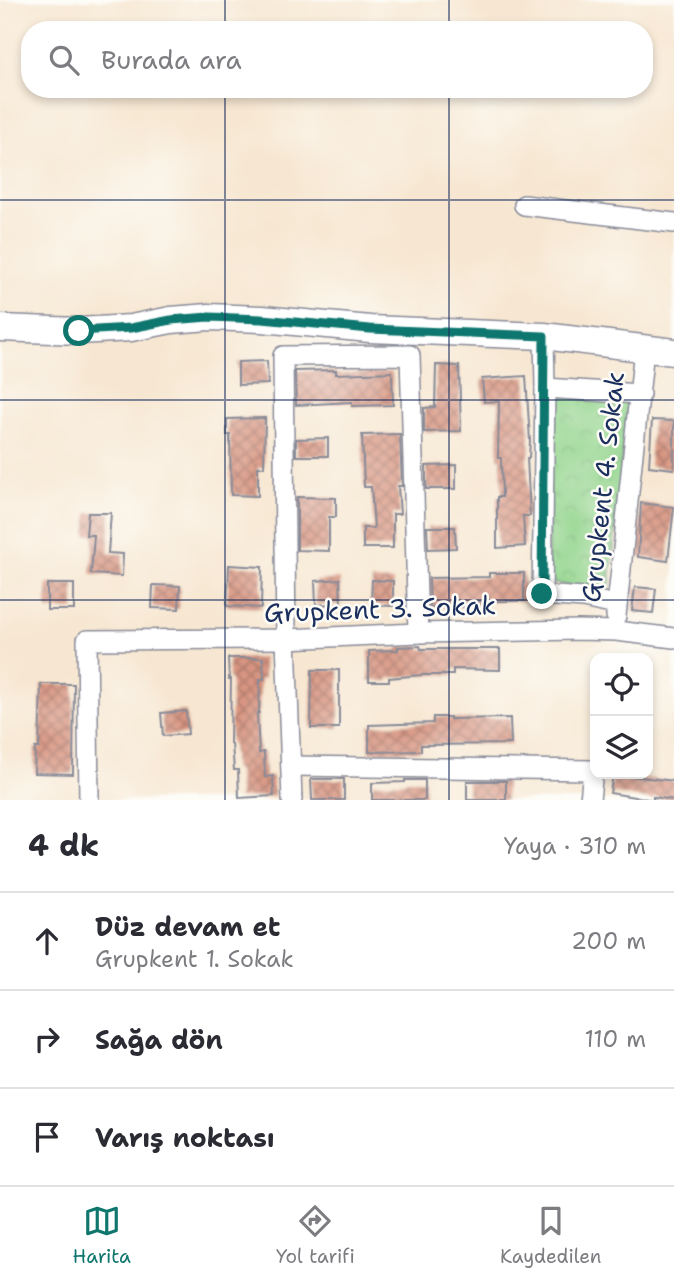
<!DOCTYPE html>
<html lang="tr">
<head>
<meta charset="utf-8">
<style>
	:root { --surface:#fff; --page:#f2f2f3; --text:#2b2b33; --muted:#7c7c81; --line:#e1e1e2; --accent:#0f766e }
	body { margin:0; font-family:"Shantell Sans",sans-serif; background:var(--page); color:var(--text) }
	.controls { position:absolute; right:21px; bottom:21px; display:grid; overflow:hidden; border-radius:14px; box-shadow:0 4px 10px #0003 }
	.controls button { width:63px; height:63px; display:grid; place-items:center; padding:0; border:0; border-bottom:2px solid var(--line); background:var(--surface); color:var(--text); font:35px sans-serif }
	.stop { position:absolute; width:21px; height:21px; margin:-16px; border:5px solid #0f766e; border-radius:50%; background:#fff }
	.stop.end { background:#0f766e; border-color:#fff; box-shadow:0 2px 7px #0008 }
	.list { margin:0; padding:0; list-style:none }
	h2 { display:flex; justify-content:space-between; align-items:center; height:91px; margin:0; padding:0 28px; font-size:30px }
	h2 small { font-size:23px; font-weight:400; color:var(--muted) }
	.list li { display:grid; grid-template-columns:46px 1fr auto; gap:21px; align-items:center; box-sizing:border-box; height:98px; padding:0 28px; border-top:2px solid var(--line) }
	.list b { display:block; font-size:26px; white-space:nowrap }
	.list p { margin:0; font-size:23px; white-space:nowrap; color:var(--muted) }
	.list em { font-size:23px; font-style:normal; color:var(--muted) }
	.icon { flex:none; width:38px; height:38px; fill:none; stroke:currentColor; stroke-width:2; stroke-linecap:round; stroke-linejoin:round }
	.map { position:relative; flex:none; width:674px; height:800px; overflow:hidden }
	.search { position:absolute; background:var(--surface); box-shadow:0 4px 10px #0003; left:21px; right:21px; top:21px; height:77px; display:flex; align-items:center; gap:18px; box-sizing:border-box; padding:0 24px; border-radius:28px; color:var(--muted); font-size:26px }
	.sheet { height:385px; background:var(--surface) }
	nav { display:flex; justify-content:space-around; align-items:center; box-sizing:border-box; height:98px; border-top:2px solid var(--line); background:var(--surface); font-size:19px; color:var(--muted) }
	nav a { display:grid; justify-items:center; gap:4px }
	nav .on { color:var(--accent) }
	.map>svg:first-child { display:block }
</style>
</head>
<body>
<div class="map">
<svg width="674" height="800" viewBox="0 0 674 800">
	<defs>
		<pattern id="park-crowns" width="20" height="18" patternUnits="userSpaceOnUse" patternTransform="scale(1.75)"><rect width="20" height="18" fill="#92d48c"/><path d="M2 6a3 3 0 1 1 6 0M12 15a3 3 0 1 1 6 0" fill="none" stroke="#7db67b"/></pattern>
		<pattern id="building-cross-hatch" width="8" height="8" patternUnits="userSpaceOnUse" patternTransform="scale(1.75)"><rect width="8" height="8" fill="#d89581"/><path d="M0 0l8 8M0 8l8-8" fill="none" stroke="#ae7a6d"/></pattern>
	</defs>
	<rect width="100%" height="100%" fill="#fdfcf7"/>
	<filter id="ink" filterUnits="userSpaceOnUse"><feTurbulence type="fractalNoise" baseFrequency=".0143" numOctaves="2"/><feDisplacementMap in="SourceGraphic" scale="14" xChannelSelector="R" yChannelSelector="G"/><feConvolveMatrix kernelMatrix="1 2 1 2 8 2 1 2 1" color-interpolation-filters="sRGB"/></filter>
	<filter id="wash" filterUnits="userSpaceOnUse"><feTurbulence type="fractalNoise" baseFrequency=".00686" numOctaves="4" result="noise"/><feDisplacementMap in="SourceGraphic" scale="28" xChannelSelector="R" yChannelSelector="G"/><feGaussianBlur stdDeviation="1.57" result="paint"/><feColorMatrix in="noise" values="0 0 0 0 0 0 0 0 0 0 0 0 0 0 0 0 0 1.4 0 .05"/><feComposite in="paint" operator="in"/></filter>
	<g filter="url(#wash)">
		<rect width="100%" height="100%" fill="#f7e7d2"/>
		<!-- park -->
		<polygon fill="url(#park-crowns)" stroke="#568275" stroke-width="2" points="551,396 628,401 609,593 547,582"/>
		<g id="blocks">
			<!-- building -->
			<g fill="url(#building-cross-hatch)">
				<polygon points="267,361 268,384 238,385 238,362"/>
				<polygon points="436,365 459,366 461,431 424,432 424,408 435,407"/>
				<polygon points="336,370 336,374 392,372 393,405 352,406 352,402 296,405 295,371"/>
				<polygon points="526,376 530,441 529,458 527,458 530,516 523,516 525,546 497,548 497,497 502,497 501,458 498,458 499,401 484,402 482,379"/>
				<polygon points="265,418 264,467 258,467 258,496 231,495 230,435 227,435 227,419"/>
				<polygon points="652,420 674,421 674,469 649,466"/>
				<polygon points="400,434 402,486 398,486 400,514 393,514 393,548 363,548 363,528 374,528 371,487 364,487 362,435"/>
				<polygon points="328,438 328,456 296,456 296,439"/>
				<polygon points="456,465 456,489 426,489 426,466"/>
				<polygon points="297,497 336,498 336,517 329,517 329,551 297,550"/>
				<polygon points="641,503 674,507 668,561 638,557"/>
				<polygon points="88,513 111,513 108,553 123,554 122,576 91,574 94,535 86,535"/>
				<polygon points="427,527 455,527 456,548 428,549"/>
				<polygon points="229,565 262,567 261,608 227,606"/>
				<polygon points="489,573 524,573 524,601 478,601 479,606 430,607 429,578 489,577"/>
				<polygon points="340,579 341,604 316,605 315,581"/>
				<polygon points="372,580 393,581 393,606 371,605"/>
				<rect x="47" y="584" width="27" height="26"/>
				<polygon points="153,585 180,586 179,609 152,608"/>
				<polygon points="635,587 656,589 653,613 632,611"/>
				<polygon points="420,646 421,649 500,649 500,670 453,669 453,675 422,675 389,678 389,681 369,681 369,651 398,650 398,647"/>
				<polygon points="228,658 263,658 264,679 260,679 259,713 257,713 259,753 264,752 265,777 273,776 274,796 239,798 238,770 234,770 232,744 230,744 231,679 229,679"/>
				<polygon points="312,670 339,670 339,728 311,728"/>
				<polygon points="41,684 74,684 73,774 34,773 35,748 39,748"/>
				<polygon points="186,711 188,734 163,736 161,713"/>
				<polygon points="433,717 450,717 450,719 510,718 511,744 421,745 421,751 369,752 369,725 433,723"/>
				<polygon points="613,774 674,781 674,800 653,797 653,800 610,793"/>
				<polygon points="311,779 344,779 344,800 312,800"/>
				<polygon points="405,780 425,780 425,800 372,800 372,783 405,782"/>
				<rect x="467" y="781" width="39" height="19"/>
			</g>
		</g>
	</g>
	<g filter="url(#ink)">
		<use href="#blocks" fill-opacity="0" stroke="#898b98" stroke-width="2"/>
		<g fill="none" stroke-linecap="round" stroke-linejoin="round">
			<!-- street casing -->
			<g stroke="#898b98" stroke-width="22">
				<g id="street">
					<polyline points="524,205 674,223"/>
					<polyline points="544,336 545,388"/>
					<polyline points="616,605 583,598 542,595 545,388 640,394"/>
					<polyline points="616,616 644,349"/>
					<polyline points="291,766 593,770 590,800"/>
					<polyline points="89,800 87,640 286,639 418,633 578,630 616,631 674,638"/>
					<polyline points="292,800 286,639 283,356 410,355 418,633"/>
				</g>
			</g>
			<!-- secondary casing -->
			<g stroke="#898b98" stroke-width="29">
				<polyline id="secondary" points="0,328 79,331 131,328 171,320 209,317 262,319 370,329 544,336 674,352"/>
			</g>
			<!-- street -->
			<use href="#street" stroke="#fff" stroke-width="19"/>
			<!-- secondary -->
			<use href="#secondary" stroke="#fff" stroke-width="26"/>
		</g>
	</g>
	<g fill="none" stroke-linecap="round" stroke-linejoin="round" filter="url(#ink)">
		<!-- route -->
		<polyline stroke="#0f766e" stroke-width="9" points="79,331 131,328 171,320 209,317 262,319 370,329 544,336 542,594"/>
	</g>
	<!-- grid -->
	<path fill="none" stroke="#1b2f5e" stroke-width="2" stroke-opacity="0.55" d="M225,0V30M449,0V30M225,89V800M449,89V800M0,200H674M0,400H674M0,600H674"/>
	<g text-anchor="middle" stroke-width="5" stroke-linejoin="round" paint-order="stroke">
		<!-- street labels -->
		<g font-size="26" fill="#1b2f5e" stroke="#fdfcf7">
			<text transform="translate(603 487) rotate(-84)" y="9">Grupkent 4. Sokak</text>
			<text transform="translate(380 609) rotate(-2)" y="9">Grupkent 3. Sokak</text>
		</g>
	</g>
</svg>
<div class="controls">
<button><svg class="icon" aria-label="locate" viewBox="0 0 24 24"><circle cx="12" cy="12" r="6"/><path d="M12 2v4M12 18v4M2 12h4M18 12h4"/></svg></button>
<button><svg class="icon" aria-label="layers" viewBox="0 0 24 24"><path d="M12 4l9 5-9 5-9-5zM3 14l9 5 9-5"/></svg></button>
</div>
<div class="stop" style="left:79px;top:331px"></div>
<div class="stop end" style="left:542px;top:594px"></div>
<div class="search"><svg class="icon" aria-label="search" viewBox="0 0 24 24"><circle cx="10" cy="10" r="6"/><path d="M15 15l6 6"/></svg>Burada ara</div>
</div>
<section class="sheet">
<h2>4 dk<small>Yaya · 310 m</small></h2>
<ul class="list">
<li><svg class="icon" aria-label="ahead" viewBox="0 0 24 24"><path d="M12 20V5M6 11l6-6 6 6"/></svg><div><b>Düz devam et</b><p>Grupkent 1. Sokak</p></div><em>200 m</em></li>
<li><svg class="icon" aria-label="right" viewBox="0 0 24 24"><path d="M7 20v-9h11M14 6l5 5-5 5"/></svg><div><b>Sağa dön</b></div><em>110 m</em></li>
<li><svg class="icon" aria-label="arrive" viewBox="0 0 24 24"><path d="M6 21V4h12l-3 4 3 4H6"/></svg><div><b>Varış noktası</b></div></li>
</ul>
</section>
<nav>
<a class="on"><svg class="icon" aria-label="map" viewBox="0 0 24 24"><path d="M3 6l6-2 6 2 6-2v14l-6 2-6-2-6 2zM9 4v14M15 6v14"/></svg>Harita</a>
<a><svg class="icon" aria-label="directions" viewBox="0 0 24 24"><path d="M12 3l9 9-9 9-9-9zM9 14v-3h6M13 9l2 2-2 2"/></svg>Yol tarifi</a>
<a><svg class="icon" aria-label="saved" viewBox="0 0 24 24"><path d="M7 4h10v16l-5-4-5 4z"/></svg>Kaydedilen</a>
</nav>
</body>
</html>
